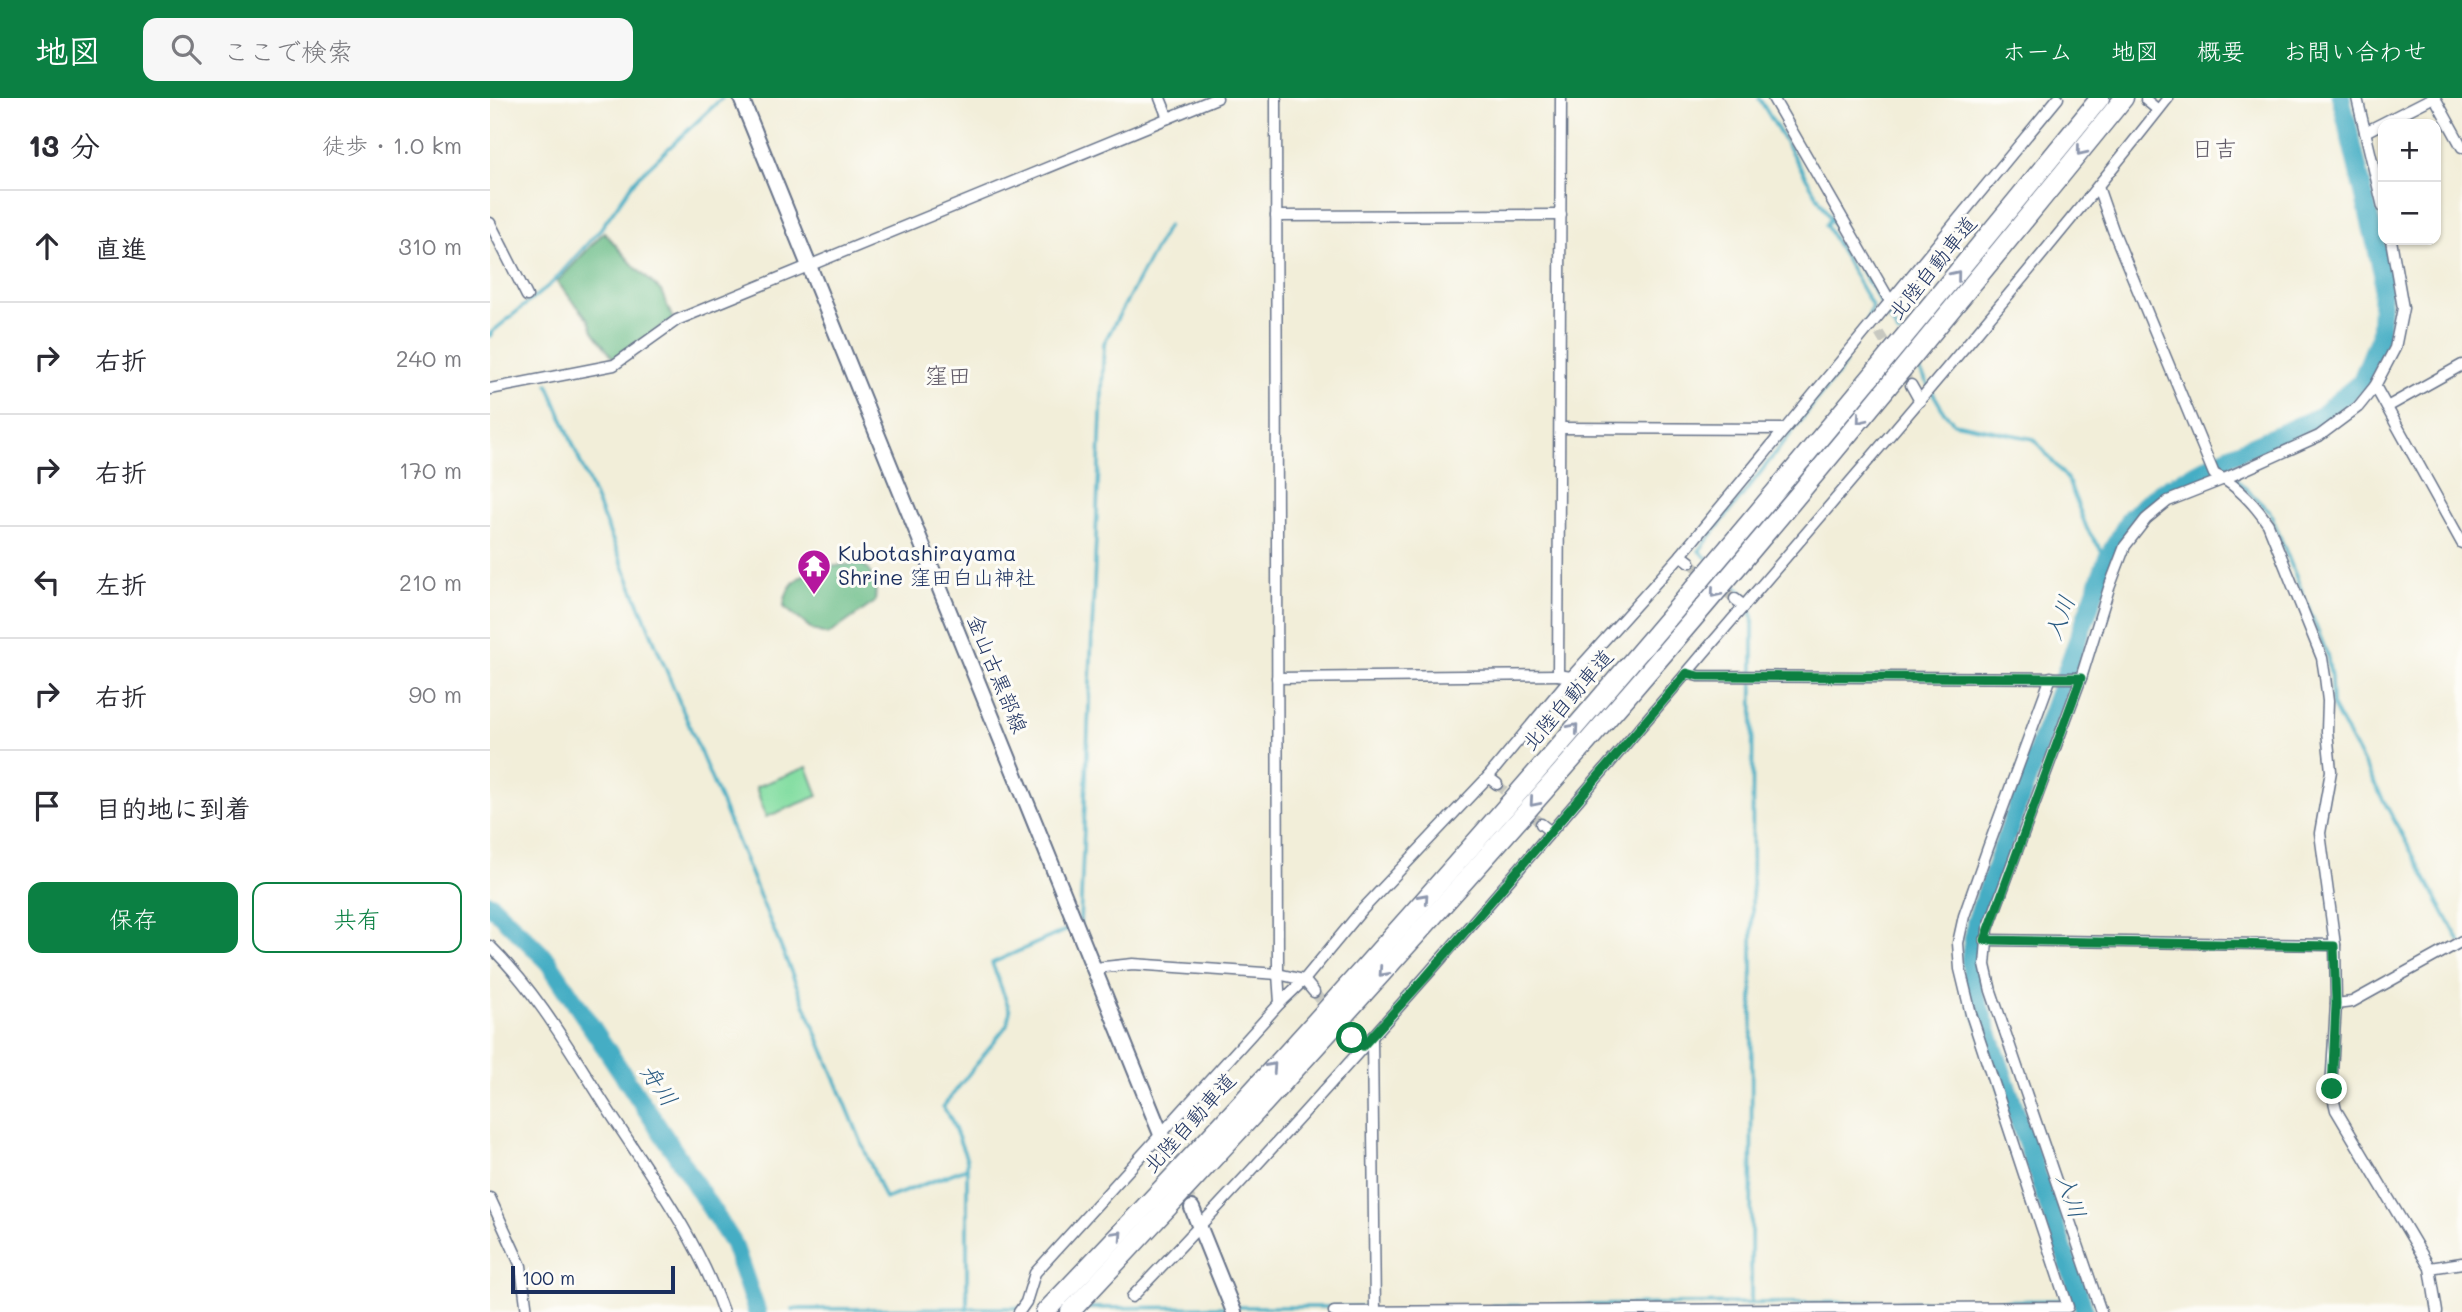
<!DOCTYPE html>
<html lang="ja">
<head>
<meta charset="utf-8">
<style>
	:root { --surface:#fff; --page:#f7f7f7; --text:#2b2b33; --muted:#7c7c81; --line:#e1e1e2; --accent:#0b8043 }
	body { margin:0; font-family:Mali,"Klee One",sans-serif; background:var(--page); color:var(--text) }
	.controls { position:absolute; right:21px; top:21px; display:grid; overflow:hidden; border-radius:14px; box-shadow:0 2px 5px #0004 }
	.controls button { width:63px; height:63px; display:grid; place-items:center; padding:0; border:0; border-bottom:2px solid var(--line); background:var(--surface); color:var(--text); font:35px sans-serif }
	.scale { position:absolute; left:21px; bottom:18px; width:164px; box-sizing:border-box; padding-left:7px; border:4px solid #1b2f5e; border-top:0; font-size:19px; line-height:24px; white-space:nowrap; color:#1b2f5e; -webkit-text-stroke:5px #fdfcf7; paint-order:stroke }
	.stop { position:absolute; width:21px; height:21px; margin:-16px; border:5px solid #0b8043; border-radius:50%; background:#fff }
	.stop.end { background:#0b8043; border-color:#fff; box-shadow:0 2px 7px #0008 }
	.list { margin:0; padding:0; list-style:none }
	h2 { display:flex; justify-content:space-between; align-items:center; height:91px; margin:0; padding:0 28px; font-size:30px }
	h2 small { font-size:23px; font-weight:400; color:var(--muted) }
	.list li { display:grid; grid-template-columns:46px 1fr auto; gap:21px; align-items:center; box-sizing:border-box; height:112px; padding:0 28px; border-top:2px solid var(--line) }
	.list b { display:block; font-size:26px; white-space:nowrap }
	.list em { font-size:23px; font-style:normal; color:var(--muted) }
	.actions { display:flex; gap:14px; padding:21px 28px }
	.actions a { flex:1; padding:16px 0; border:2px solid var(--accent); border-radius:14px; text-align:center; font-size:24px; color:var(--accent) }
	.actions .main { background:var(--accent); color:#fff }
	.icon { flex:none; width:38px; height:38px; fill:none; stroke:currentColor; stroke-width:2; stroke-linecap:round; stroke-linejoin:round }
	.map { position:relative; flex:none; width:1972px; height:1214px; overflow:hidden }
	header { display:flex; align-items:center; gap:42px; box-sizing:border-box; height:98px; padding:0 35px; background:var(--accent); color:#fff }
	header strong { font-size:33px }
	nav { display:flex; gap:38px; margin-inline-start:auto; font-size:24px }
	.search { width:490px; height:63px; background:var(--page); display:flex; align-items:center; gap:18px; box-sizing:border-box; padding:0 24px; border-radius:14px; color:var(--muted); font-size:26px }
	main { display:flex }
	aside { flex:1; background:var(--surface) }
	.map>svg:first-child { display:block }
</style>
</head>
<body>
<header>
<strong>地図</strong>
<div class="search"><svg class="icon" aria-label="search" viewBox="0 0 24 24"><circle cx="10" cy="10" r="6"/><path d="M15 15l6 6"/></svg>ここで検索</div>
<nav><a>ホーム</a><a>地図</a><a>概要</a><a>お問い合わせ</a></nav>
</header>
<main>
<aside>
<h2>13 分<small>徒歩 · 1.0 km</small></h2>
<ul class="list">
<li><svg class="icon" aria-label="ahead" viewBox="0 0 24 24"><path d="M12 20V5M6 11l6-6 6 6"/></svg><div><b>直進</b></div><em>310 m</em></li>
<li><svg class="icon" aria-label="right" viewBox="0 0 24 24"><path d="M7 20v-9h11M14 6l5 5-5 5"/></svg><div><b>右折</b></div><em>240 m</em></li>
<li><svg class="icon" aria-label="right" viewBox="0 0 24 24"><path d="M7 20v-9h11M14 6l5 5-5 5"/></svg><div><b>右折</b></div><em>170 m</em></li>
<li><svg class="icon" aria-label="left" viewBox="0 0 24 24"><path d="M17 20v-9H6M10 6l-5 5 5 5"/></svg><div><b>左折</b></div><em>210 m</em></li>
<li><svg class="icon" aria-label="right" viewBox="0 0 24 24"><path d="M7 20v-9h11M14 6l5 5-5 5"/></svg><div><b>右折</b></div><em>90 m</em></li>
<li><svg class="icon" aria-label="arrive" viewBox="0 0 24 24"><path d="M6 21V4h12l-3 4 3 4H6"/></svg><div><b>目的地に到着</b></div></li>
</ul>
<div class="actions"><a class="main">保存</a><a>共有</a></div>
</aside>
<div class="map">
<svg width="1972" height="1214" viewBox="0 0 1972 1214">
	<rect width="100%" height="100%" fill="#fdfcf7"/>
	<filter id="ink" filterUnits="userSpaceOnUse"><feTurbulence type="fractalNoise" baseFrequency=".0143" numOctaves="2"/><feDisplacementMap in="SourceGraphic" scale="14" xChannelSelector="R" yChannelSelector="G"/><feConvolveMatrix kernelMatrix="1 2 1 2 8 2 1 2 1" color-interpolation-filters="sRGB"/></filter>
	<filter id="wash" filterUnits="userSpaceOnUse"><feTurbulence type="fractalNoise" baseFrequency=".00686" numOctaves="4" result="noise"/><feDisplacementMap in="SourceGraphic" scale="28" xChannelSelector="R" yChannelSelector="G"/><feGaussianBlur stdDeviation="1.57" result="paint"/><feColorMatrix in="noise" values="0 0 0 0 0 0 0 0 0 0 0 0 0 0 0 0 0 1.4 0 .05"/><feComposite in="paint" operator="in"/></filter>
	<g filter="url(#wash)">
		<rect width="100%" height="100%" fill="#f2eed9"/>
		<!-- green -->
		<polygon fill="#85dea3" stroke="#508680" stroke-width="2" points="317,669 328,698 276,719 266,689"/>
		<!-- forest -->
		<g fill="#6cbd89" stroke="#447674" stroke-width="2">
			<polygon points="114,134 145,169 171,193 183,221 123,260 103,233 99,222 67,184"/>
			<path d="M366,466L374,467C386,482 387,485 385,504L338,537L323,532L294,509C296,471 337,468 366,466Z"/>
		</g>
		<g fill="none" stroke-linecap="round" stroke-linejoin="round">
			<!-- stream -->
			<g stroke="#45adc4" stroke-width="3.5">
				<polyline points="1269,0 1409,236"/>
				<polyline points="1341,120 1336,127 1382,208 1375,229"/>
				<polyline points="0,238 2,234 63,184 109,133 146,81 232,0"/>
				<polyline points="1425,264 1454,314 1464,325 1544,341 1578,382 1597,431 1617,461"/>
				<polyline points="58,286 395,1101 477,1070"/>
				<polyline points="1735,360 1749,384 1780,414 1837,556 1841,579 1842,607 1970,844"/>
				<polyline points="1219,462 1209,453 1355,266"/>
				<polyline points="1242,485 1254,496 1263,519 1261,1205"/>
				<polyline points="590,825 614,245 678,127"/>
				<polyline points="1002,1208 1591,1202"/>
				<polyline points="746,1209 871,1209"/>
				<polyline points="592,1210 738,1209"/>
				<polyline points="303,1211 528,1210"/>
				<polyline points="477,1212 477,1062 461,1021 453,1009 517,927 520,913 502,865 583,829"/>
			</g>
			<!-- river -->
			<g stroke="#45adc4" stroke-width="19">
				<polyline points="0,806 57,862 184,1053 243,1145 267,1214"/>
				<polyline points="1595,1214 1484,893 1480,861 1486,823 1617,461 1641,419 1669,395 1735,360 1829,319 1871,284 1890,238 1893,177 1851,0"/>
			</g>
		</g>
	</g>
	<g filter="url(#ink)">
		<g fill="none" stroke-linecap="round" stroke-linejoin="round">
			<!-- street-tunnel -->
			<g stroke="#c7c8c0" stroke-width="10" stroke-dasharray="10 5" stroke-linecap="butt">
				<polyline points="1389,235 1421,287"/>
				<polyline points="1200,464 1245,501"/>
				<polyline points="1007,686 1051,726"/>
				<polyline points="824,894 862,940"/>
			</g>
			<!-- secondary-tunnel -->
			<polyline stroke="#c7c8c0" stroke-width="14" stroke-dasharray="14 7" stroke-linecap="butt" points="677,1051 702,1110"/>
			<!-- street casing -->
			<g stroke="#667289" stroke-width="13">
				<g id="street">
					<polyline points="670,0 678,20"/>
					<polyline points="786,0 788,876 790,905"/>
					<polyline points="1071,0 1068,577 1081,579"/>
					<polyline points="1283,0 1400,203"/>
					<polyline points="1867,0 1893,109"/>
					<polyline points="1945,0 1972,49"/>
					<polyline points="1656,2 1668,12"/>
					<polyline points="1875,34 1942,0"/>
					<path d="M1608,89L1623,132L1724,376C1746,386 1765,407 1778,426L1832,560L1835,579L1838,603L1837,633L1841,673L1830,735L1845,847L1846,906L1841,991L1846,1012L1940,1170L1947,1214"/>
					<polyline points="786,118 1071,117"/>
					<polyline points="0,125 37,198"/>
					<polyline points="1421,287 1430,303"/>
					<polyline points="1885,288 1972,445"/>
					<polyline points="0,291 124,267 187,222 727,0"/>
					<polyline points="1897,309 1972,267"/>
					<polyline points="1070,330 1295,331"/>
					<polyline points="1191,457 1200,464"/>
					<polyline points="1245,501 1254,508"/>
					<polyline points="1197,575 1208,578 1591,580"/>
					<polyline points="787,580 1068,577"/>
					<polyline points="998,679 1007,686"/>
					<polyline points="1051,726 1061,734"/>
					<polyline points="1495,842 1845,847"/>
					<path d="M0,848C47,894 80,952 115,1007C158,1074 207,1139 233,1214"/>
					<polyline points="605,870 643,866 788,876 814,882 824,894"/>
					<polyline points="1846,906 1862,904 1972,843"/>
					<polyline points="882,939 885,1214"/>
					<polyline points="862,940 873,948"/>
					<polyline points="0,1100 31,1168 37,1214"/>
					<polyline points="1940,1170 1972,1165"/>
					<path d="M642,1199C845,989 1034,766 1223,544C1377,364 1532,186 1678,0"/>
					<polyline points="529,1214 536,1204 545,1175 790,905 814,882 872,812 998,679 1081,579 1191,457 1568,0"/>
					<polyline points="844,1214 1578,1209 1481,916 1470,871 1468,845 1474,818 1498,750 1561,579"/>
					<polyline points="1611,1214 1501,893 1495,867 1498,831 1591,580 1619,490 1635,448 1656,421 1678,403 1734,381 1829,338 1868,309 1885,288 1905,250 1913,210 1901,142"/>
				</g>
			</g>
			<!-- secondary casing -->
			<g stroke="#667289" stroke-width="18">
				<g id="secondary">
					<polyline points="251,0 677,1051"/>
					<polyline points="702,1110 744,1214"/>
				</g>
			</g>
			<!-- highway casing -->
			<g stroke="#667289" stroke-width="21">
				<g id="highway">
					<path d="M555,1214C927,827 1272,415 1610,0"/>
					<path d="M580,1214C769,1014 953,810 1133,603C1304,405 1469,203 1634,0"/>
				</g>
			</g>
			<!-- street -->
			<use href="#street" stroke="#fff" stroke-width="10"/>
			<!-- secondary -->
			<use href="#secondary" stroke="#fff" stroke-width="14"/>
			<!-- highway -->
			<use href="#highway" stroke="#fff" stroke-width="18"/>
		</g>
		<!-- one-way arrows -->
		<defs><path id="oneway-chevron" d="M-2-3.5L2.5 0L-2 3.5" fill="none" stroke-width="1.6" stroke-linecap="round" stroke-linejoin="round" transform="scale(1.75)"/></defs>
		<g stroke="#8d97ae">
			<use href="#oneway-chevron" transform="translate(1591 53) rotate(129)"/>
			<use href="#oneway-chevron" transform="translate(1466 177) rotate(-51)"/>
			<use href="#oneway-chevron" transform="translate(1371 321) rotate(130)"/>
			<use href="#oneway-chevron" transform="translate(1225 495) rotate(130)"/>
			<use href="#oneway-chevron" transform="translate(1084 630) rotate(-49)"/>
			<use href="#oneway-chevron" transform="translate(1044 704) rotate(131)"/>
			<use href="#oneway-chevron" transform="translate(934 800) rotate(-48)"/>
			<use href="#oneway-chevron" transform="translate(893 874) rotate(132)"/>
			<use href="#oneway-chevron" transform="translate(782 969) rotate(-48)"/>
			<use href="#oneway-chevron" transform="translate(628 1137) rotate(-47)"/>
		</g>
	</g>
	<g fill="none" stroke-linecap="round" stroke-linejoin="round" filter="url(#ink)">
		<!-- route -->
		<polyline stroke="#0b8043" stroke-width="9" points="862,940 873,948 935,880 1197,575 1208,578 1591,580 1495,842 1844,848 1846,906 1842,991"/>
	</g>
	<!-- icons -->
	<defs>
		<g id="temple-pin" transform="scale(1.75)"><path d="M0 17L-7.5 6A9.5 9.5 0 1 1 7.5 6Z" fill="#b5179e" stroke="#fdfcf7"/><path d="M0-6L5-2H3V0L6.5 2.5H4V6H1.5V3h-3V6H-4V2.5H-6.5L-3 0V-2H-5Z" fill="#fff"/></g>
	</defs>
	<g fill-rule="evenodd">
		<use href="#temple-pin" x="324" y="468"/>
	</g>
	<g text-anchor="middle" stroke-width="6" stroke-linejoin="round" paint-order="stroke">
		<!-- street labels -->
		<g font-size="21" fill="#1b2f5e" stroke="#fdfcf7">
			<text transform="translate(1443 170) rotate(-51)" y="7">北陸自動車道</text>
			<text transform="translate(507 576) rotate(68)" y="7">金山古黒部線</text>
			<text transform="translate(1078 602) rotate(-49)" y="7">北陸自動車道</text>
			<text transform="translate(700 1025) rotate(-48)" y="7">北陸自動車道</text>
		</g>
		<!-- poi labels -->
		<g font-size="21" fill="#1b2f5e" stroke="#fdfcf7" text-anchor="start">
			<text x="348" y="463">Kubotashirayama<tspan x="348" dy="24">Shrine 窪田白山神社</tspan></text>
		</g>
		<!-- neighbourhood labels -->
		<g font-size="23" fill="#5f5966" stroke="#fdfcf7">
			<text x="1724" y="59">日吉</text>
			<text x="458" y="286">窪田</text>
		</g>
		<!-- water labels -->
		<g font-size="23" font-style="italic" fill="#2a5b82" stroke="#fdfcf7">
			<text transform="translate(1570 520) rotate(-70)" y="8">入川</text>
			<text transform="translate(169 987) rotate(56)" y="8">舟川</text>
			<text transform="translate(1581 1098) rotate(71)" y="8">入川</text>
		</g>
	</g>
</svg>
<div class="controls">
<button>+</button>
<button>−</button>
</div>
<div class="scale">100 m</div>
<div class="stop" style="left:862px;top:940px"></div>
<div class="stop end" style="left:1842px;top:991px"></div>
</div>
</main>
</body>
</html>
